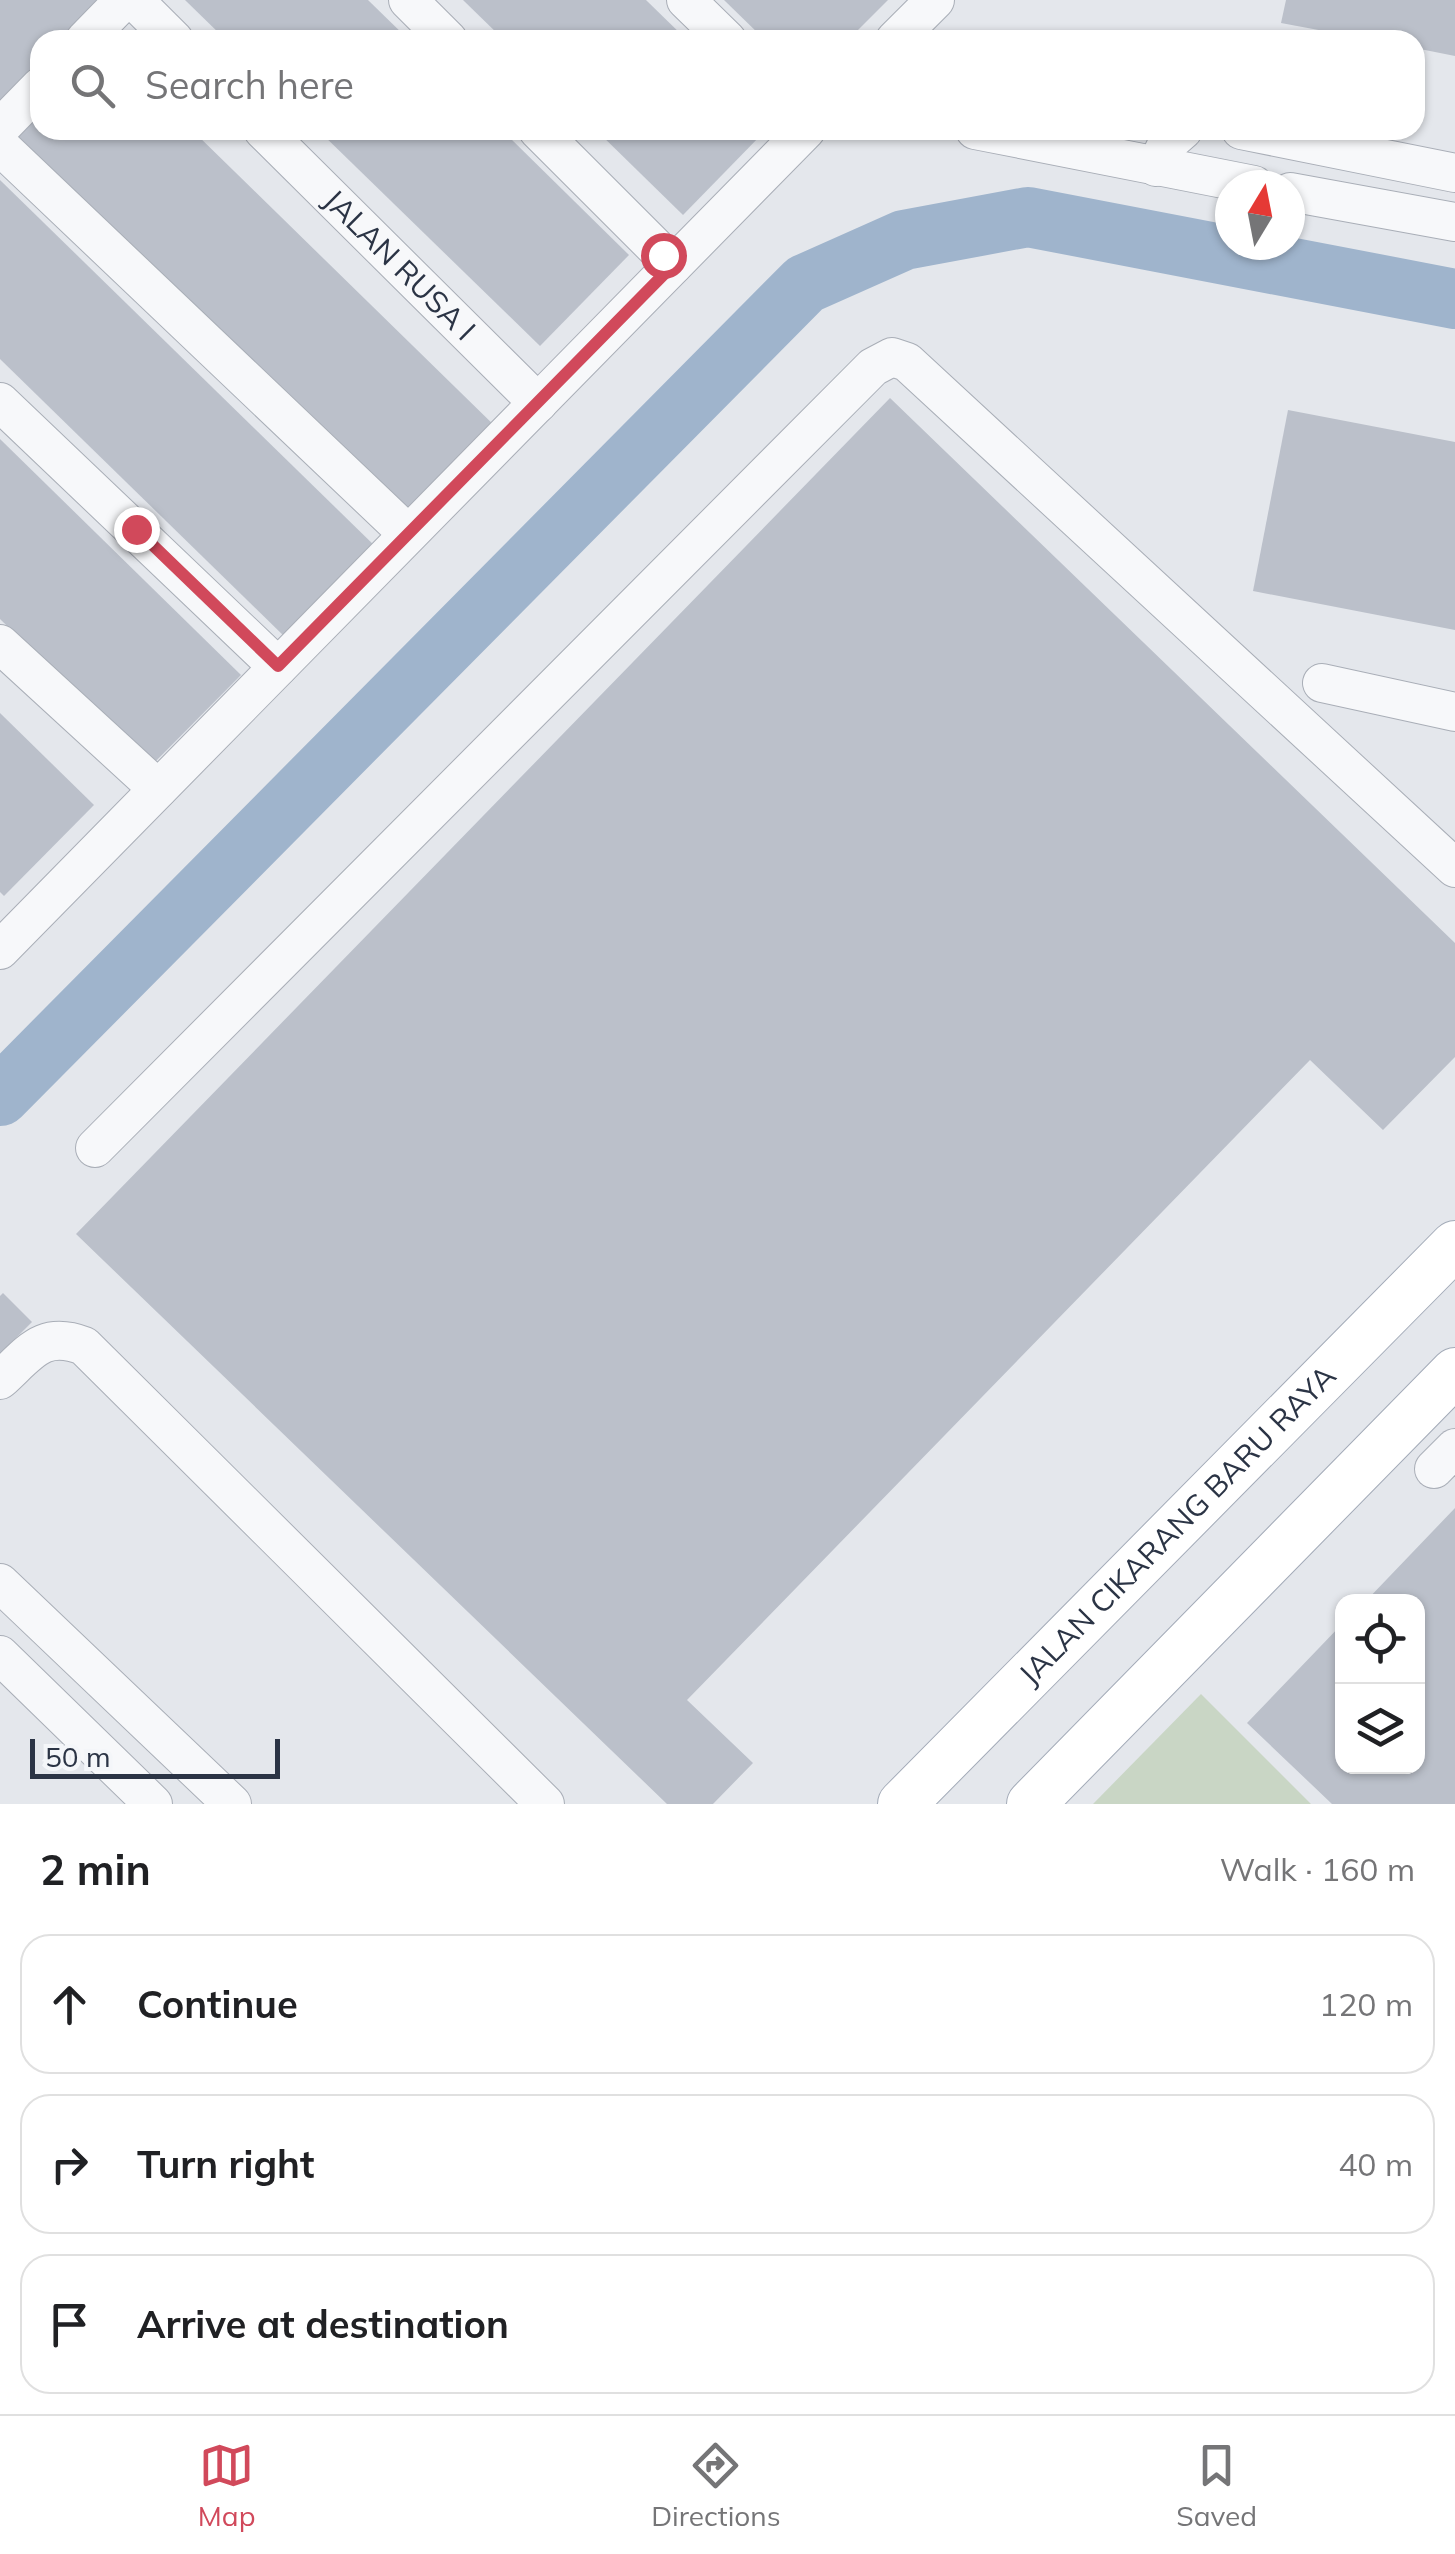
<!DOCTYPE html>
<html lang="en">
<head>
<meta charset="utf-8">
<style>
	:root { --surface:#fff; --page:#f6f6f6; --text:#202124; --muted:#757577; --line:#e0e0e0; --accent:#d1495b }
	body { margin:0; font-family:Mulish,sans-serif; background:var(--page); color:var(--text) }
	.controls { position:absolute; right:30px; bottom:30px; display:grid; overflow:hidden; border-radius:20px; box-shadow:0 2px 8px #0004 }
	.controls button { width:90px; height:90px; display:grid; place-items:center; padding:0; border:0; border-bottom:2px solid var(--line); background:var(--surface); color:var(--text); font:50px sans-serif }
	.compass { position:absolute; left:1215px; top:170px; width:90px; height:90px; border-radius:50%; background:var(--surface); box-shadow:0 2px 8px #0004; rotate:10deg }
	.scale { position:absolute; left:30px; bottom:25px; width:250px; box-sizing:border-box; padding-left:10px; border:5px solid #2b3445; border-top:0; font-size:28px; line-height:35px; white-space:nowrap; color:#2b3445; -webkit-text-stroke:8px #f4f6f9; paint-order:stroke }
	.stop { position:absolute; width:30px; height:30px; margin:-22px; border:8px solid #d1495b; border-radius:50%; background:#fff }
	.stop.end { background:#d1495b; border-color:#fff; box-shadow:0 2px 10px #0008 }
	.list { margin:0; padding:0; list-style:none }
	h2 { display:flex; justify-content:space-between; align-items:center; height:130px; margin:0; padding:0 40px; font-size:42px }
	h2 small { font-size:32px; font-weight:400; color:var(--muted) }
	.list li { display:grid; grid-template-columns:65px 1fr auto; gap:30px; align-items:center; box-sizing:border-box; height:140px; margin:0 20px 20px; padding:0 20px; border:2px solid var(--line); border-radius:30px }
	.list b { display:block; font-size:38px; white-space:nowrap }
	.list em { font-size:32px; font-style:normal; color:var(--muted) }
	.icon { flex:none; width:55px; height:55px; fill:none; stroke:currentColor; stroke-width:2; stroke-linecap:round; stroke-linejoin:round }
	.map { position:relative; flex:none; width:1455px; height:1804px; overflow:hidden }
	.search { position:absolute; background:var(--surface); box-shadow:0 2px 8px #0004; left:30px; right:30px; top:30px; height:110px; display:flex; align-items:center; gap:25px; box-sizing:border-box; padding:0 35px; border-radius:30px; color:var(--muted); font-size:38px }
	.sheet { height:610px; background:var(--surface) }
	nav { display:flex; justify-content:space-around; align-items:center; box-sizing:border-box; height:140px; border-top:2px solid var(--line); background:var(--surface); font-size:28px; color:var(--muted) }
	nav a { display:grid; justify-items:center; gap:5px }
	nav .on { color:var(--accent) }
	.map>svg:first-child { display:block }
</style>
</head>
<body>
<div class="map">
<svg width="1455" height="1804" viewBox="0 0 1455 1804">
	<rect width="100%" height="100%" fill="#e4e7ec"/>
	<!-- green -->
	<polygon fill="#c9d6c5" points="1201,1694 1311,1804 1093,1804"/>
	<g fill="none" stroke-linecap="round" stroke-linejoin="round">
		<!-- river -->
		<polyline stroke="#9fb4cc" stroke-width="60" points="0,1096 805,284 904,240 1028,217 1455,299"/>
	</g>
	<!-- building -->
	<g fill="#bbc0ca">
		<polygon points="0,0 109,0 70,40 40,40 40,70 0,111"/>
		<polygon points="185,0 368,0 409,40 226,40"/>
		<polygon points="463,0 646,0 687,40 504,40"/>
		<polygon points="724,0 888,0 848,40 765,40"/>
		<polygon points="1286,0 1455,0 1455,56 1415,48 1415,40 1372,40 1281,23"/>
		<polygon points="40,112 40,130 192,130 500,431 411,522 15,137"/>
		<polygon points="318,130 502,130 629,255 540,346"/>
		<polygon points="596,130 766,130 683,215"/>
		<polygon points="0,180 379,550 289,641 0,359"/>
		<polygon points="890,398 1455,943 1455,1057 1383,1130 1310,1060 687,1700 753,1763 713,1804 667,1804 76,1234"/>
		<polygon points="1288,410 1455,442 1455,630 1253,591"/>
		<polygon points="0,439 241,675 151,766 0,619"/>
		<polygon points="0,713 94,805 4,896 0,892"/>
		<polygon points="3,1293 32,1322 0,1354 0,1296"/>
		<polygon points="1455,1508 1455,1804 1332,1804 1247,1723 1342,1624 1342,1766 1418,1766 1418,1602 1365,1602"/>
	</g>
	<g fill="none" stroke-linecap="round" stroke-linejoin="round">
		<!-- minor casing -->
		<g stroke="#a9aeb7" stroke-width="40">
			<g id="minor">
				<polyline points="134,0 174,40"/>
				<polyline points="408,0 448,40"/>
				<polyline points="686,0 727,40"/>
				<polyline points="85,40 124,0"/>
				<polyline points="895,40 935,0"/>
				<polyline points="0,128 40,87"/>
				<path id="s1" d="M263,130L538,403"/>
				<polyline points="538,130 673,265"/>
				<polyline points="975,130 1254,185"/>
				<polyline points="1241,130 1455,173"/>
				<polyline points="0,146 408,534"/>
				<polyline points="1156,167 1167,144 1183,130"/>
				<polyline points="1290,192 1455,222"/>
				<polyline points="0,402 278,667"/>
				<polyline points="0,644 158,789"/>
				<polyline points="1322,683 1455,712"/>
				<polyline points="0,950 806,130"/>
				<polyline points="95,1148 873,367 892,357 907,362 1455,868"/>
				<path d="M0,1380C30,1353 42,1330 84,1346L545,1804"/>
				<polyline points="1434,1469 1455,1448"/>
				<polyline points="0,1583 232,1804"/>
				<polyline points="0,1655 153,1804"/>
			</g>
		</g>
		<!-- major casing -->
		<g stroke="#a3abb8" stroke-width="50">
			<g id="major">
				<path id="s2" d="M902,1804L1455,1245"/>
				<polyline points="1031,1804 1455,1372"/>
			</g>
		</g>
		<!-- minor -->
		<use href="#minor" stroke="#f7f8fa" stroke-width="38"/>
		<!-- major -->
		<use href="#major" stroke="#fff" stroke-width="48"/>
	</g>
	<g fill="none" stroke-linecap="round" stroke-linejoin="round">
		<!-- route -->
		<polyline stroke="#d1495b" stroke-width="12" points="136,529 278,666 673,265 663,255"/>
	</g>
	<g text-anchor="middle" stroke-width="9" stroke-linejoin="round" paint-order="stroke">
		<!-- street labels -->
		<g font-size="30" fill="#2b3445" stroke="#f4f6f9">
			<text dy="10" stroke="none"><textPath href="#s1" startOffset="192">JALAN RUSA I</textPath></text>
			<text dy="10" stroke="none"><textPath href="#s2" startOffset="392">JALAN CIKARANG BARU RAYA</textPath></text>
		</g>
	</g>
</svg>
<div class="controls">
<button><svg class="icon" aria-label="locate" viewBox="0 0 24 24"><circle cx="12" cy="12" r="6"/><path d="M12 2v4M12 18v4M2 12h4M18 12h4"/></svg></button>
<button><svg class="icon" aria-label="layers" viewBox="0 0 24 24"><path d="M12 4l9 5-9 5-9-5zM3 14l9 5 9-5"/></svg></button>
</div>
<svg class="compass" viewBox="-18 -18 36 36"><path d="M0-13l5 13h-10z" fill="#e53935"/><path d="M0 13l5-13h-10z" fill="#757577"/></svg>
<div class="scale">50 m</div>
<div class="stop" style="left:663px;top:255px"></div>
<div class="stop end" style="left:136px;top:529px"></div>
<div class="search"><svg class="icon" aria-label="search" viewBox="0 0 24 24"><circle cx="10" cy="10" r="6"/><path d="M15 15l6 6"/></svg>Search here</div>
</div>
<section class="sheet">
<h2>2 min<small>Walk · 160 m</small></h2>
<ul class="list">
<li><svg class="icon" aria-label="ahead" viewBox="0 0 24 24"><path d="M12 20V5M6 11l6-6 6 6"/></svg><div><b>Continue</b></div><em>120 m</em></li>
<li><svg class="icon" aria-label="right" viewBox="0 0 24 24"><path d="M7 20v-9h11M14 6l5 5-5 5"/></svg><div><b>Turn right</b></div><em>40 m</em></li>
<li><svg class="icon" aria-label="arrive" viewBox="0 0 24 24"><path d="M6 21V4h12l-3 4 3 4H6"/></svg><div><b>Arrive at destination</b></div></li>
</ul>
</section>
<nav>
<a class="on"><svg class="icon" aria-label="map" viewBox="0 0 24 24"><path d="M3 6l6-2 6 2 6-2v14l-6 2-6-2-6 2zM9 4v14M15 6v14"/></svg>Map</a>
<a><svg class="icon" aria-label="directions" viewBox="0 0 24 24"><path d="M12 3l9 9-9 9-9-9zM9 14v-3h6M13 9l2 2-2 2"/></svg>Directions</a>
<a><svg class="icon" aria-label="saved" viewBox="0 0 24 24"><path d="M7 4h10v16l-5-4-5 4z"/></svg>Saved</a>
</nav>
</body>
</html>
